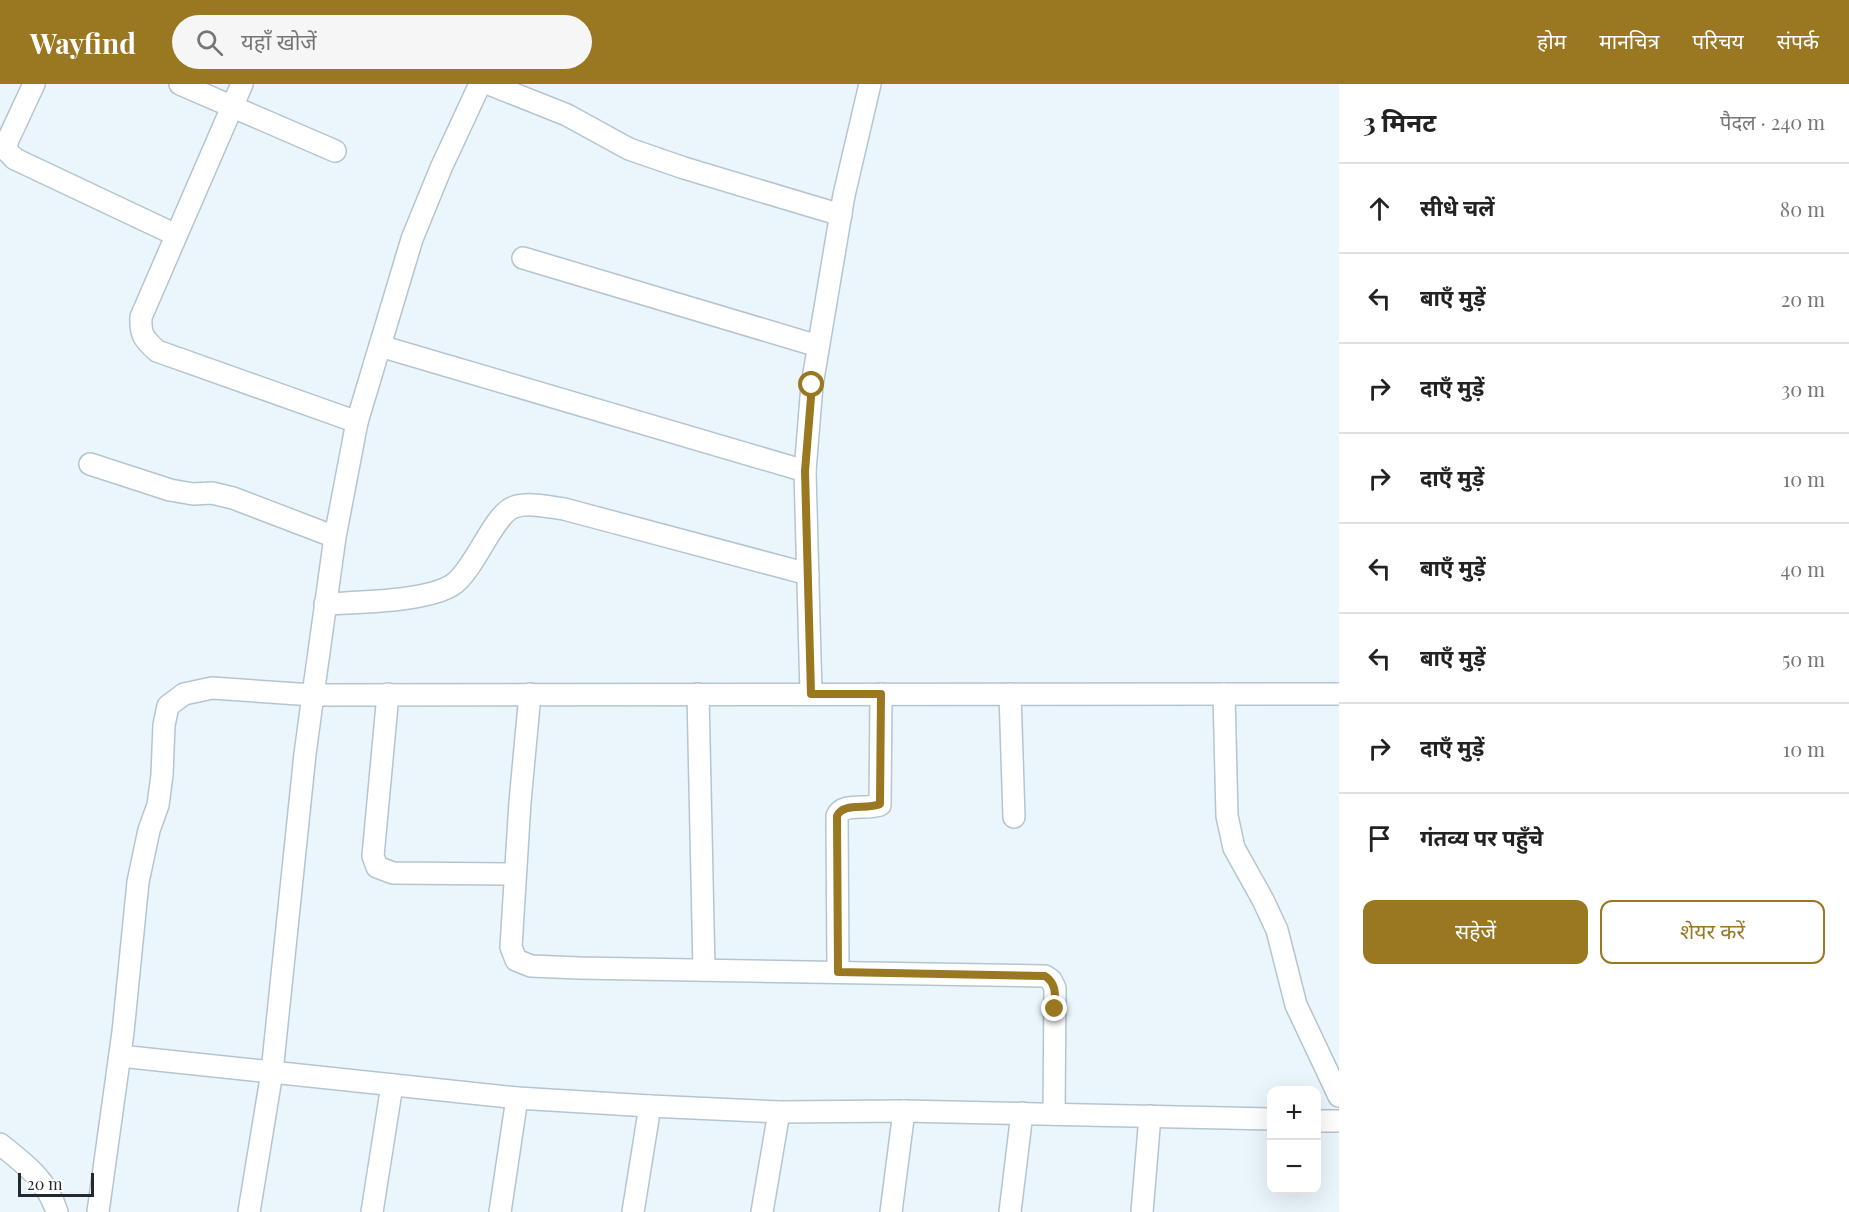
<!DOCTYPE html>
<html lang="hi">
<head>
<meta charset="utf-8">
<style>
	:root { --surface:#fff; --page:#f6f6f6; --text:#222; --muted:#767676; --line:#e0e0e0; --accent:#9a7721 }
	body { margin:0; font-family:"Playfair Display","Noto Sans Devanagari",serif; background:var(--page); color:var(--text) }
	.controls { position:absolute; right:18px; bottom:18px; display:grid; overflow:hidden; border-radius:12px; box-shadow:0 6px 24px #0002 }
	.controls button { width:54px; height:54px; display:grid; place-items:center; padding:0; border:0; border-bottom:2px solid var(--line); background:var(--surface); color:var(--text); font:30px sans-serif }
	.scale { position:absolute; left:18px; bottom:15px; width:76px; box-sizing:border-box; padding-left:6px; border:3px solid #23292d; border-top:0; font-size:16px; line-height:21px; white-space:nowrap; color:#23292d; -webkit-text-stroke:4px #fff; paint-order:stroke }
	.stop { position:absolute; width:18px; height:18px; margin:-14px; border:4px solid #9a7721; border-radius:50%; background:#fff }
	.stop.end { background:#9a7721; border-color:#fff; box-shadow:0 2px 6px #0008 }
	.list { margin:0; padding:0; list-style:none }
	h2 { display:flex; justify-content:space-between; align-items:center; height:78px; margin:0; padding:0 24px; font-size:26px }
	h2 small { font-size:20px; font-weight:400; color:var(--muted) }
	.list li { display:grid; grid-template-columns:39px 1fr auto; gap:18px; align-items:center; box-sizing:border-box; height:90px; padding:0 24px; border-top:2px solid var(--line) }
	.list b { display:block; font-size:22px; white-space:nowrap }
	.list em { font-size:20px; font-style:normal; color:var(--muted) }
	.actions { display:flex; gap:12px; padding:18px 24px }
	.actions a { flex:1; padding:14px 0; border:2px solid var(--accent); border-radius:12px; text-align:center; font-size:21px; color:var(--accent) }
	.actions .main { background:var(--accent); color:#fff }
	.icon { flex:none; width:33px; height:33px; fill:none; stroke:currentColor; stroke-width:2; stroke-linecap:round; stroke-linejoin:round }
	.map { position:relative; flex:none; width:1339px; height:1128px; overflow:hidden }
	header { display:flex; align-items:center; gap:36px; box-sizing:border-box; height:84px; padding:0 30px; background:var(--accent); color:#fff }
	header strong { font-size:28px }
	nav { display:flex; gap:33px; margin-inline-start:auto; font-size:21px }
	.search { width:420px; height:54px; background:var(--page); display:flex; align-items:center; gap:15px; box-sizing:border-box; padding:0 21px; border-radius:33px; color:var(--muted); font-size:22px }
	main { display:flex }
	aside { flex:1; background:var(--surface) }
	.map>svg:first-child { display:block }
</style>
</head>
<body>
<header>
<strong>Wayfind</strong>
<div class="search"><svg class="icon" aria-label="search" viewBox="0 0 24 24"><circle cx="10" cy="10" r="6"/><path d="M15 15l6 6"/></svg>यहाँ खोजें</div>
<nav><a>होम</a><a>मानचित्र</a><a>परिचय</a><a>संपर्क</a></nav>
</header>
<main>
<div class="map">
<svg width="1339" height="1128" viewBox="0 0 1339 1128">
	<rect width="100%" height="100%" fill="#ebf6fc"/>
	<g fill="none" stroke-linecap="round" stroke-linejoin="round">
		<!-- street casing -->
		<g stroke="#b4c5d0" stroke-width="24">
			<g id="street">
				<polyline points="34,0 7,58 7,67 15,75 176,151"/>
				<polyline points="180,0 335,67"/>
				<path d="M242,0L141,233C140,251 144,255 157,267L357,338"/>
				<polyline points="489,0 567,31 629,65 684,84 841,131"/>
				<polyline points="523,174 818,262"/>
				<polyline points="380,262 805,387"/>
				<polyline points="90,380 170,406 193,410 212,409 233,414 335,453"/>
				<path d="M325,520C357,518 431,518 455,499C476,482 494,430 514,423C529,418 548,423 564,425L808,490"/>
				<polyline points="388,610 373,772 377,783 393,789 515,790"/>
				<polyline points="530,610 520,718 511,863 516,876 531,882 579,884 1045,892 1051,896 1055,904 1054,1030"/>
				<polyline points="698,610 704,886"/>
				<polyline points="811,610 805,387 812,301 844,111 870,0"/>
				<polyline points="1010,610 1014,733"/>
				<polyline points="1224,610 1227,732 1234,764 1263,816 1277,846 1296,921 1339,1012"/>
				<path d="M838,888L837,732C843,718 866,726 880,721L881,610"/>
				<polyline points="120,972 517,1014 650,1022 779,1028 904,1027 1272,1035"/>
				<polyline points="1316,1037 1339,1037"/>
				<path d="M0,1060C25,1080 47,1096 57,1128"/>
				<polyline points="98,1128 123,948 138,798 149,746 158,721 162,691 164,641 168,622 184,610 212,604 313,611 1339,610"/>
				<polyline points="249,1128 272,988 305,670 313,611 335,453 357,338 412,155 441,84 480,0"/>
				<polyline points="372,1128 392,1001"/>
				<polyline points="500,1128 517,1014"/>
				<polyline points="633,1128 650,1022"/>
				<polyline points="762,1128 779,1028"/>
				<polyline points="891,1128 904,1027"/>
				<polyline points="1010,1128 1022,1029"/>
				<polyline points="1142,1128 1150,1032"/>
			</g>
		</g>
		<!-- street -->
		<use href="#street" stroke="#fff" stroke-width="21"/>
	</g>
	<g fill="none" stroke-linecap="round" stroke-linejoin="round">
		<!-- route -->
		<path stroke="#9a7721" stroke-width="8" d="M812,301L805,387L811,610H881L880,720C866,726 843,718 837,732L838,888L1045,892C1057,900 1055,911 1055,925"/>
	</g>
</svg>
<div class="controls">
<button>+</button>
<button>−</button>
</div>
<div class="scale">20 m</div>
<div class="stop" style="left:812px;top:301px"></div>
<div class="stop end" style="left:1055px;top:925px"></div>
</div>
<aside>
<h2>3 मिनट<small>पैदल · 240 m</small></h2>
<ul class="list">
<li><svg class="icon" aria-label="ahead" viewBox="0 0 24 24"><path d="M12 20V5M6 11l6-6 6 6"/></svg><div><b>सीधे चलें</b></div><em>80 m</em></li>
<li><svg class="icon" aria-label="left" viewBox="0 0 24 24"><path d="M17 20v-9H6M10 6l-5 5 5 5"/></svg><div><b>बाएँ मुड़ें</b></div><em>20 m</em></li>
<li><svg class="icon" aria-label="right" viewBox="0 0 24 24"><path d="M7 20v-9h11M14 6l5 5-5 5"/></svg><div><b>दाएँ मुड़ें</b></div><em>30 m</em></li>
<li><svg class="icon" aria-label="right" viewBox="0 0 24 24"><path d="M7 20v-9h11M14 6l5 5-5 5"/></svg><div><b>दाएँ मुड़ें</b></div><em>10 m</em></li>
<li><svg class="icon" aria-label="left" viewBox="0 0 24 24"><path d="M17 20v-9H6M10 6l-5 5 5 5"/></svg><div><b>बाएँ मुड़ें</b></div><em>40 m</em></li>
<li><svg class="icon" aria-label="left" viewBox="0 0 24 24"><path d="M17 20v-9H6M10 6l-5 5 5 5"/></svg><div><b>बाएँ मुड़ें</b></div><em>50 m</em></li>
<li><svg class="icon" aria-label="right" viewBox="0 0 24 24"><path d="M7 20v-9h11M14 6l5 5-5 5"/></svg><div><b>दाएँ मुड़ें</b></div><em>10 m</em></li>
<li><svg class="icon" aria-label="arrive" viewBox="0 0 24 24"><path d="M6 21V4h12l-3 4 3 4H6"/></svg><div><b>गंतव्य पर पहुँचे</b></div></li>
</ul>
<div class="actions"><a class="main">सहेजें</a><a>शेयर करें</a></div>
</aside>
</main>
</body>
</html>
